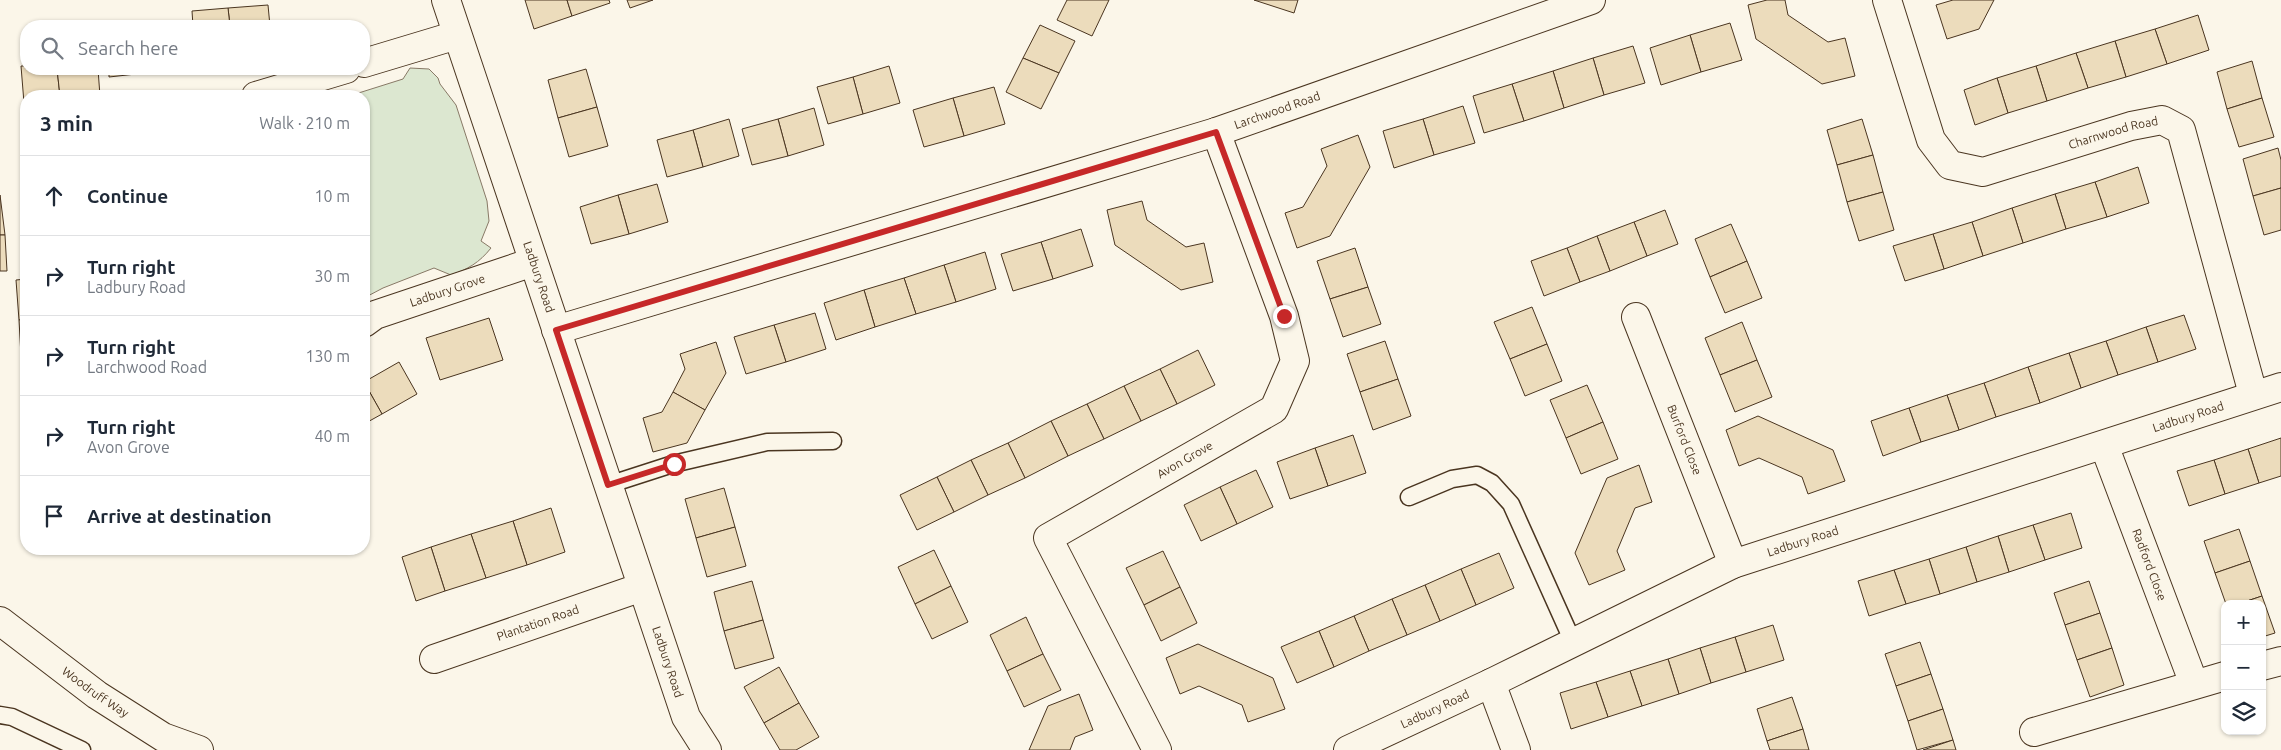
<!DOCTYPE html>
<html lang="en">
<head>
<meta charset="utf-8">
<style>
	:root { --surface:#fff; --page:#f6f6f7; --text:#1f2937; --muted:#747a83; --line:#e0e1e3 }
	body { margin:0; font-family:Ubuntu,sans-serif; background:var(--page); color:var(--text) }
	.controls { position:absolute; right:15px; bottom:15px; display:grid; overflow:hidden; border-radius:10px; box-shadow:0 1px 4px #0004 }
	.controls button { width:45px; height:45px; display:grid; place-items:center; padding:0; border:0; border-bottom:1px solid var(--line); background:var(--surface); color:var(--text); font:25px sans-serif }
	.stop { position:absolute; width:15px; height:15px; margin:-11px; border:4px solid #c62828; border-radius:50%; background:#fff }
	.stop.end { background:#c62828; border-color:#fff; box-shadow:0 1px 5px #0008 }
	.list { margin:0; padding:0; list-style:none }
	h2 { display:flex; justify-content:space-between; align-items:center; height:65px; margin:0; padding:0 20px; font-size:21px }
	h2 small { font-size:16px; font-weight:400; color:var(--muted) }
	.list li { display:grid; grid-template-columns:32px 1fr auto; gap:15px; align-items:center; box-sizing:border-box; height:80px; padding:0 20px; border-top:1px solid var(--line) }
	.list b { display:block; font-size:19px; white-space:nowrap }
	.list p { margin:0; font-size:16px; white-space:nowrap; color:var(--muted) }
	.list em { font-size:16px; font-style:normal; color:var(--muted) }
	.icon { flex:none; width:28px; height:28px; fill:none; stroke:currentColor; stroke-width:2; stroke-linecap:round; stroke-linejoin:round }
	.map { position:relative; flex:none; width:2281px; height:750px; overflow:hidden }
	.search { position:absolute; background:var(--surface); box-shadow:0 1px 4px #0004; left:20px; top:20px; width:350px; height:55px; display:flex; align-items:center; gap:12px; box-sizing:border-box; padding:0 18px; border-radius:20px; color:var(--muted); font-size:19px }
	.panel { position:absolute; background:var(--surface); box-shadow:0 1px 4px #0004; left:20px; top:90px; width:350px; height:465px; border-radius:20px }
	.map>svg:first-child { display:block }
</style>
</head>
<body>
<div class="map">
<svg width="2281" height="750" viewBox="0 0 2281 750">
	<rect width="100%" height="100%" fill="#fbf6e9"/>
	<!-- green -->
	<path fill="#dce7d0" stroke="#887966" d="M410,68L429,69L438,78L440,84L456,105L487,201L489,221L481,241L491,248C479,263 468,269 451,275L434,268L383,288L364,298V96H349L403,79Z"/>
	<!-- building -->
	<g fill="#ecdcbc" stroke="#4a3520">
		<polygon points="525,0 567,0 572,16 534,29"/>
		<polygon points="567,0 609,0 610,3 572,16"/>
		<polygon points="627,0 653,0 630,8"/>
		<polygon points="1067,0 1109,0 1092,36 1057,20"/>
		<polygon points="1254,0 1298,0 1294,13"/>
		<polygon points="1767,0 1785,0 1788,15 1828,42 1845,38 1855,76 1822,84 1756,39 1748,5"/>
		<polygon points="1953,0 1994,0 1979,29 1947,39 1936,5"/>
		<polygon points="268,5 270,26 230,26 228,8"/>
		<polygon points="228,8 230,26 193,26 192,11"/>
		<polygon points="2198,15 2209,50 2167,64 2155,29"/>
		<polygon points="1730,23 1742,60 1701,72 1690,35"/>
		<polygon points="1040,25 1075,41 1059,73 1023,58"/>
		<polygon points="2155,29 2167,64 2126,77 2115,41"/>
		<polygon points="1690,35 1701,72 1661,85 1650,48"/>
		<polygon points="2115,41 2126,77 2088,88 2076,53"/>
		<polygon points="1633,46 1645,83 1604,95 1593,58"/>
		<polygon points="2076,53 2088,88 2047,101 2036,66"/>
		<polygon points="1023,58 1059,73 1041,109 1006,92"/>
		<polygon points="1593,58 1604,95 1564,108 1553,71"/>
		<polygon points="2252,61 2262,98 2227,109 2217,72"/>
		<polygon points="21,66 26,66 26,69 57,69 60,96 26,96 26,103 24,103"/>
		<polygon points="889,66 900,103 863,114 853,77"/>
		<polygon points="2036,66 2047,101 2008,113 1997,78"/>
		<polygon points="57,69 98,69 100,96 60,96"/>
		<polygon points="109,69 145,69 145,73 109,77"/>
		<polygon points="145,69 185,69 185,70 145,73"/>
		<polygon points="586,69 597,107 558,118 548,80"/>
		<polygon points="1553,71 1564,108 1524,121 1512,84"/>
		<polygon points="853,77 863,114 828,124 817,87"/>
		<polygon points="1997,78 2008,113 1975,125 1964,90"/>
		<polygon points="1512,84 1524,121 1484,133 1473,96"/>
		<polygon points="994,87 1005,124 964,136 953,98"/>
		<polygon points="953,98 964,136 924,147 913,110"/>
		<polygon points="2262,98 2274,137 2239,147 2227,109"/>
		<polygon points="1463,106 1475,143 1434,155 1423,119"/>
		<polygon points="597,107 608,146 569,157 558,118"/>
		<polygon points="814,108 824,145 788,156 778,119"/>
		<polygon points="729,119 739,156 703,167 693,130"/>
		<polygon points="778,119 788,156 752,165 742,129"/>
		<polygon points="1423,119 1434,155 1394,168 1383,131"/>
		<polygon points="1862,119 1873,155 1837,165 1827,130"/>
		<polygon points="693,130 703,167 667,177 657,140"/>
		<polygon points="1358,135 1370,167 1330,236 1297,248 1285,213 1303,207 1327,166 1321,149"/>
		<polygon points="2278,148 2281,160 2281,188 2253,196 2243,159"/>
		<polygon points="1873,155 1883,192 1847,202 1837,165"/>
		<polygon points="2138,167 2149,203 2107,217 2095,182"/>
		<polygon points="2095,182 2107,217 2066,229 2055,194"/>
		<polygon points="657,184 668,222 629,234 618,195"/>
		<polygon points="2281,188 2281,230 2264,235 2253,196"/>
		<polygon points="1883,192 1894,230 1859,241 1847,202"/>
		<polygon points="2055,194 2066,229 2023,243 2012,208"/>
		<polygon points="0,195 5,235 0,235"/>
		<polygon points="618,195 629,234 591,244 580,207"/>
		<polygon points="1142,201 1147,220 1186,247 1204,243 1213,282 1181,290 1115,245 1107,210"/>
		<polygon points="2012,208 2023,243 1983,256 1972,222"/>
		<polygon points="1665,210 1678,244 1647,256 1634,222"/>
		<polygon points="1634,222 1647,256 1610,271 1597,236"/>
		<polygon points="1972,222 1983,256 1944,269 1933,234"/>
		<polygon points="1731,224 1747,261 1710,277 1695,239"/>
		<polygon points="1081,229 1093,266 1053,279 1041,242"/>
		<polygon points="1933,234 1944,269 1905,281 1893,246"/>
		<polygon points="0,235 5,235 7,271 0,271"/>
		<polygon points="1597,236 1610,271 1580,282 1567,248"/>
		<polygon points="1041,242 1053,279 1013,291 1001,254"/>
		<polygon points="1355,248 1368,287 1330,299 1317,261"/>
		<polygon points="1567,248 1580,282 1544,296 1531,261"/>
		<polygon points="985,252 996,289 956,302 944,265"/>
		<polygon points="1747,261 1762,298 1725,313 1710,277"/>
		<polygon points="944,265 956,302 916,314 904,278"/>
		<polygon points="904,278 916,314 875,327 864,290"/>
		<polygon points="26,279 26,319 19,320 16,280"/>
		<polygon points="1368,287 1381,324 1343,337 1330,299"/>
		<polygon points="864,290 875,327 836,340 824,303"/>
		<polygon points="1532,307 1547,344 1510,359 1494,322"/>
		<polygon points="815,313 826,349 786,362 774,325"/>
		<polygon points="2184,315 2196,349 2158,362 2146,327"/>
		<polygon points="489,318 503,360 440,380 426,338"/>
		<polygon points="26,319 26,355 21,356 19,320"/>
		<polygon points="1742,322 1757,360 1720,375 1705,338"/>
		<polygon points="774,325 786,362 746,374 734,337"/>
		<polygon points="2146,327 2158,362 2118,375 2106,341"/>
		<polygon points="1385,341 1398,379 1360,392 1347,354"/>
		<polygon points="2106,341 2118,375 2081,388 2069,353"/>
		<polygon points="716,342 726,373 705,410 673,392 685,369 680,354"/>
		<polygon points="1547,344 1562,381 1525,396 1510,359"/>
		<polygon points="1198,350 1215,385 1177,404 1160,369"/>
		<polygon points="2069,353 2081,388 2040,403 2028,367"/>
		<polygon points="1757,360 1772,397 1735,412 1720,375"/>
		<polygon points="399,362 417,394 382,414 364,382"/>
		<polygon points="2028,367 2040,403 1996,417 1984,383"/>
		<polygon points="23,368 26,368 26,406"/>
		<polygon points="1160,369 1177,404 1141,421 1124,386"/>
		<polygon points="1398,379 1411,416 1373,430 1360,392"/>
		<polygon points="364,382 382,414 364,424"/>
		<polygon points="1984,383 1996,417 1959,430 1947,395"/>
		<polygon points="1587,385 1603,422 1566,438 1550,400"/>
		<polygon points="1124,386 1141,421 1104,439 1087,404"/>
		<polygon points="673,392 705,410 687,443 653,452 643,418 662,412"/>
		<polygon points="1947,395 1959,430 1921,442 1909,408"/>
		<polygon points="1087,404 1104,439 1068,456 1051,421"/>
		<polygon points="1909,408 1921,442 1883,456 1871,421"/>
		<polygon points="1758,416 1833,450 1845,481 1808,494 1802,477 1759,458 1739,466 1726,430"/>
		<polygon points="1051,421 1068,456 1025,478 1008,443"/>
		<polygon points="1603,422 1618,459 1581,474 1566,438"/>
		<polygon points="1353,435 1366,473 1328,486 1315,448"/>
		<polygon points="2281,438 2281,476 2259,483 2248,449"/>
		<polygon points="1008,443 1025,478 988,495 971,460"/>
		<polygon points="1315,448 1328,486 1290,499 1277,462"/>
		<polygon points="2248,449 2259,483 2225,494 2214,460"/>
		<polygon points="971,460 988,495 954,512 937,477"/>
		<polygon points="2214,460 2225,494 2189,506 2177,471"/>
		<polygon points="1639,465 1652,502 1635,508 1617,551 1625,570 1589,585 1575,553 1607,478"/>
		<polygon points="1256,470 1273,507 1237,524 1220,487"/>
		<polygon points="937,477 954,512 917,530 900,495"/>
		<polygon points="1220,487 1237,524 1201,541 1184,505"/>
		<polygon points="724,488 735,527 696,538 685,499"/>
		<polygon points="551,508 565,552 527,565 513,521"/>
		<polygon points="2071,513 2082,548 2045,560 2033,525"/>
		<polygon points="513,521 527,565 486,578 471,534"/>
		<polygon points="2033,525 2045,560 2009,572 1998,536"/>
		<polygon points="735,527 746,566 707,577 696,538"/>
		<polygon points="2239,529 2250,561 2215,573 2204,541"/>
		<polygon points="471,534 486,578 445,591 431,547"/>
		<polygon points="1998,536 2009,572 1977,582 1966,547"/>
		<polygon points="431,547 445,591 416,601 402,557"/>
		<polygon points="1966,547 1977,582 1940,594 1929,559"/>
		<polygon points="934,550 951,586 915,604 898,567"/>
		<polygon points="1163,551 1180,587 1144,605 1126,568"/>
		<polygon points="1499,553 1514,588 1476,605 1461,569"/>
		<polygon points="1929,559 1940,594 1906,604 1894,570"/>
		<polygon points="2250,561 2262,596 2238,604 2226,604 2215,573"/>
		<polygon points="1461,569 1476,605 1440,621 1425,585"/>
		<polygon points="1894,570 1906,604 1869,616 1858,581"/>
		<polygon points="752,581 763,620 724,631 714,592"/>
		<polygon points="2089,581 2100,613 2065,625 2054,593"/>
		<polygon points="1425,585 1440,621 1407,635 1392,599"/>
		<polygon points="951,586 968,622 932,639 915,604"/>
		<polygon points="1180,587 1197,623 1161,641 1144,605"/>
		<polygon points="2262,596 2275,633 2262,637 2262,604 2238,604"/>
		<polygon points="1392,599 1407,635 1369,651 1354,616"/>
		<polygon points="2100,613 2112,648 2077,660 2065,625"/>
		<polygon points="1354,616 1369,651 1334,667 1319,631"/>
		<polygon points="1026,617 1043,654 1007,671 990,635"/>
		<polygon points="763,620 774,658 735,669 724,631"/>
		<polygon points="1773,625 1784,660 1746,672 1735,637"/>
		<polygon points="1319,631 1334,667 1297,683 1281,647"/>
		<polygon points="1735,637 1746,672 1711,683 1700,648"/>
		<polygon points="1920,642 1931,674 1896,686 1885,654"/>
		<polygon points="1198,644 1273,678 1285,709 1248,722 1242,705 1199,686 1180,694 1166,658"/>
		<polygon points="1700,648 1711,683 1679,694 1668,659"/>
		<polygon points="2112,648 2124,685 2090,697 2077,660"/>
		<polygon points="1043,654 1061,690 1024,707 1007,671"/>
		<polygon points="1668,659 1679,694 1642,706 1630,671"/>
		<polygon points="779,667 799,703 764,723 744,687"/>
		<polygon points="1630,671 1642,706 1608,717 1596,682"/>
		<polygon points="1931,674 1943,709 1908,721 1896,686"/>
		<polygon points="1596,682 1608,717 1571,729 1560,693"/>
		<polygon points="1079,694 1093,730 1075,737 1070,750 1029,750 1048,706"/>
		<polygon points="1792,697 1803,729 1767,741 1757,709"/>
		<polygon points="799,703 819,737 796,750 780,750 764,723"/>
		<polygon points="1943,709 1953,740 1917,750 1908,721"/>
		<polygon points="1803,729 1809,750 1770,750 1767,741"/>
		<polygon points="1953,740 1956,750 1923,750"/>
	</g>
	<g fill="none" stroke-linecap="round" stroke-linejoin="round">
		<!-- service casing -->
		<g stroke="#4a3520" stroke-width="19">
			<g id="service">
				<polyline points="608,485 673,464 767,442 833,441"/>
				<polyline points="1409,497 1452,479 1477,475 1492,483 1511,504 1573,642"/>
				<polyline points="0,715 12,717 82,750"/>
			</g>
		</g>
		<!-- minor casing -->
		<g stroke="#4a3520" stroke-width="30">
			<g id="minor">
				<path id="s1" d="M446,0L686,717L707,750"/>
				<path id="s2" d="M1887,0L1931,140L1950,165L1983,172L2131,126L2162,120L2181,130L2253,394"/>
				<polyline points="364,63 457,35"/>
				<polyline points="256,96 346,69"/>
				<path id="s3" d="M1636,317L1733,564"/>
				<path id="s4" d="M364,323L375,315L533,262"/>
				<path id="s5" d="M556,330L1216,132L1591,0"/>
				<path id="s6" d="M2104,445L2194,684"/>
				<path id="s7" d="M434,659L642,587"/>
				<polyline points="2262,666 2281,661"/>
				<polyline points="1491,683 1516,750"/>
				<polyline points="2034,732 2225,676"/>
				<path id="s8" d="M1157,750L1048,538L1274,409L1295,361L1284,316L1216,132"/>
				<path id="s9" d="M1348,750L1491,683L1733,564L2281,387"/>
			</g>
		</g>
		<!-- tertiary casing -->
		<g stroke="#4a3520" stroke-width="30">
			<g id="tertiary">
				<path id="s10" d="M0,621L97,695L163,737L199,750"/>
			</g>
		</g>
		<!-- service -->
		<use href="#service" stroke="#fbf6e9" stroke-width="16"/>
		<!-- minor -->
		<use href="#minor" stroke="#fbf6e9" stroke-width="28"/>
		<!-- tertiary -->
		<use href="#tertiary" stroke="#fbf6e9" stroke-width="28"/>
	</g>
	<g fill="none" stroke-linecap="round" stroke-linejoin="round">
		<!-- route -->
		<polyline stroke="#c62828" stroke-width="6" points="674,464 608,485 556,330 1216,132 1284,316"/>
	</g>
	<g text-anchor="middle" stroke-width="4" stroke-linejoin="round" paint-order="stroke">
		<!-- street labels -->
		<g font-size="12" fill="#4a3520" stroke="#fbf6e9">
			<text dy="4" stroke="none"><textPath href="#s5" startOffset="754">Larchwood Road</textPath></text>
			<text dy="4" stroke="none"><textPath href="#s2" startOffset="348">Charnwood Road</textPath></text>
			<text dy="4" stroke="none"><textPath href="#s1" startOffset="292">Ladbury Road</textPath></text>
			<text dy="4" stroke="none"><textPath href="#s4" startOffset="90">Ladbury Grove</textPath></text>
			<text dy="4" stroke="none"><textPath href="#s9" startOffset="906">Ladbury Road</textPath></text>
			<text dy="4" stroke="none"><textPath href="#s3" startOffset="132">Burford Close</textPath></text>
			<text dy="4" stroke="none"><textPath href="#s8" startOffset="396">Avon Grove</textPath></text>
			<text dy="4" stroke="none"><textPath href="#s9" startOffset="501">Ladbury Road</textPath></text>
			<text dy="4" stroke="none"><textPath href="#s6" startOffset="128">Radford Close</textPath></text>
			<text dy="4" stroke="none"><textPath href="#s7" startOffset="110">Plantation Road</textPath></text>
			<text dy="4" stroke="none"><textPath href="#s1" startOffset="698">Ladbury Road</textPath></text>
			<text dy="4" stroke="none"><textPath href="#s10" startOffset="119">Woodruff Way</textPath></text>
			<text dy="4" stroke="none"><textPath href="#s9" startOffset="96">Ladbury Road</textPath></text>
		</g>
	</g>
</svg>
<div class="controls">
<button>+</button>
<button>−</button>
<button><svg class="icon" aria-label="layers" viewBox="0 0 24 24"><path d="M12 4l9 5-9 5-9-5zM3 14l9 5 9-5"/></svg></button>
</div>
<div class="stop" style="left:674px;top:464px"></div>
<div class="stop end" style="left:1284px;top:316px"></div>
<div class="search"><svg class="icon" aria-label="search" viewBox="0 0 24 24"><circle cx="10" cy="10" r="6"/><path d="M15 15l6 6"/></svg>Search here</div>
<section class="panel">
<h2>3 min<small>Walk · 210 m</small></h2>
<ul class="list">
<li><svg class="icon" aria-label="ahead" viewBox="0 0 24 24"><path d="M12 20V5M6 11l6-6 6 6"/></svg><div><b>Continue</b></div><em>10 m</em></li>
<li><svg class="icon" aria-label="right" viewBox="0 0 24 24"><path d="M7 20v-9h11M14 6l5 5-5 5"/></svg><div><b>Turn right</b><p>Ladbury Road</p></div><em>30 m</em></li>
<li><svg class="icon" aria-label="right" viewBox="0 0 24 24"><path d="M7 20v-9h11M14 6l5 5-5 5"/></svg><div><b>Turn right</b><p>Larchwood Road</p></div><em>130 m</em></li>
<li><svg class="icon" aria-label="right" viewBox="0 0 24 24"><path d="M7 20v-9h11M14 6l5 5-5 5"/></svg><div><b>Turn right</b><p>Avon Grove</p></div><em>40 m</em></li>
<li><svg class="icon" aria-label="arrive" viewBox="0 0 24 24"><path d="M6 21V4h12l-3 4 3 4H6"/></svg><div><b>Arrive at destination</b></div></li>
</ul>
</section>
</div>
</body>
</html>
